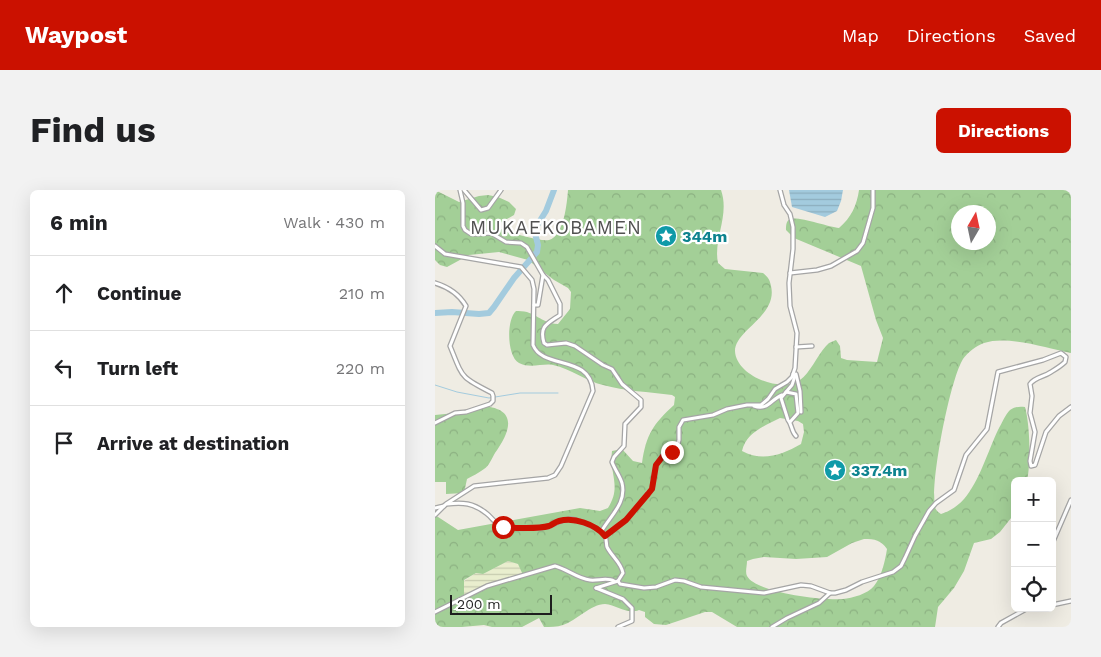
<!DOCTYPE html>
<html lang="en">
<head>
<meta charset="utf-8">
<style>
	:root { --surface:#fff; --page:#f2f2f2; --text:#202124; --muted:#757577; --line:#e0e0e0; --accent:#cb1100 }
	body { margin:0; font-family:"Work Sans",sans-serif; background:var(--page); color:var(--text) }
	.controls { position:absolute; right:15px; bottom:15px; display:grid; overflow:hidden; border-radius:8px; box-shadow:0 5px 20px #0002 }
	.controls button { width:45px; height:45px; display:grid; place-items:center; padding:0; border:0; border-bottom:1px solid var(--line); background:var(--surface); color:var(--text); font:25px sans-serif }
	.compass { position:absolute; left:516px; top:15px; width:45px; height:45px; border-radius:50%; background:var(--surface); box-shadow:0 5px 20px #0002; rotate:9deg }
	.scale { position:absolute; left:15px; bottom:12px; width:102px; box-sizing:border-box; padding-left:5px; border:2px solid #1e1e1e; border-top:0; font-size:14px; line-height:18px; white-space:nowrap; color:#1e1e1e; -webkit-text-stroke:4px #fff; paint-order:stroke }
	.stop { position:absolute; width:15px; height:15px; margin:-11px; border:4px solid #cb1100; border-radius:50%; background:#fff }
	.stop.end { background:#cb1100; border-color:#fff; box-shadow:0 1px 5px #0008 }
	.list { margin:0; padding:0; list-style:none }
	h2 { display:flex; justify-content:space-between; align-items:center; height:65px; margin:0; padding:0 20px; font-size:21px }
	h2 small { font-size:16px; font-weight:400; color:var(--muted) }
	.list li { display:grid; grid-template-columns:32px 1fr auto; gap:15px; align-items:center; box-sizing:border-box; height:75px; padding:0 20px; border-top:1px solid var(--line) }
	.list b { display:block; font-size:19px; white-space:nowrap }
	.list em { font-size:16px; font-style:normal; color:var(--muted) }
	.icon { flex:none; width:28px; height:28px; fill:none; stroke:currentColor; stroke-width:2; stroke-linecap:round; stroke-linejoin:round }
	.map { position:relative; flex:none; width:636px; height:437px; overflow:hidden; border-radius:8px }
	header { display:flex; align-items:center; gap:30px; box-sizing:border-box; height:70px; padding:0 25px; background:var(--accent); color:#fff }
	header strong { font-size:24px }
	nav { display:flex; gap:28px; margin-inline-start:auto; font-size:18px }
	.intro { display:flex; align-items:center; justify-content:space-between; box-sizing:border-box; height:120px; padding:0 30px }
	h1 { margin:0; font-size:35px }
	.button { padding:12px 22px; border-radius:8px; background:var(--accent); color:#fff; font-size:18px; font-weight:700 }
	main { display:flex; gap:30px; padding:0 30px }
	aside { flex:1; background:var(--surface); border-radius:8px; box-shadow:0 5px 20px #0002 }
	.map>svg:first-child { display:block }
</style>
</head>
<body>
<header>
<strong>Waypost</strong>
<nav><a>Map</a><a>Directions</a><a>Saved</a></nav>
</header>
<div class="intro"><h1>Find us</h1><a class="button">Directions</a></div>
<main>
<aside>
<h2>6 min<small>Walk · 430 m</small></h2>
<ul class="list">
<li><svg class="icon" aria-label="ahead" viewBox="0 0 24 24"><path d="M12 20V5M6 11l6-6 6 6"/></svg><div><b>Continue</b></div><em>210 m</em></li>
<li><svg class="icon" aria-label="left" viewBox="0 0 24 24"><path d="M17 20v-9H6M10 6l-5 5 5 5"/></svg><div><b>Turn left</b></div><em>220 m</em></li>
<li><svg class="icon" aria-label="arrive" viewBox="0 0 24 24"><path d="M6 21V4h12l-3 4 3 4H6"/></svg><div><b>Arrive at destination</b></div></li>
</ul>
</aside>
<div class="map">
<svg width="636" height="437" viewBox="0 0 636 437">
	<defs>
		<pattern id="farmland-rules" width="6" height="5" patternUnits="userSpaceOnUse" patternTransform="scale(1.25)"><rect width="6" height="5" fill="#e9eece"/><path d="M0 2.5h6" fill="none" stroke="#c7ccb0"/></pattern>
		<pattern id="forest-crowns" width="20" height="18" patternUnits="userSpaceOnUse" patternTransform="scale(1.25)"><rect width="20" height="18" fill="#a3cf97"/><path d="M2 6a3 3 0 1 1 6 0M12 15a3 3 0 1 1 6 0" fill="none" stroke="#8cb182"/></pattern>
		<pattern id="water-rules" width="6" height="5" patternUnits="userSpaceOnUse" patternTransform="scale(1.25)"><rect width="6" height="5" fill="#a3cbde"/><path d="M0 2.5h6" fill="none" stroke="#8caebe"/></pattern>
	</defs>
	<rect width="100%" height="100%" fill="#efece3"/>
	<!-- farmland -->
	<polygon fill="url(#farmland-rules)" points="73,371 83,374 89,385 29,406 29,391 41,383 48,384"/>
	<!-- forest -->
	<g fill="url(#forest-crowns)" fill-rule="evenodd">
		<path d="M0,0L24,12L44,6L53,5L63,7L74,12L81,19L79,25L65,33L64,38L68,40C78,43 105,52 114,50C129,46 132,13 133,0H286C295,26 278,48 283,73L290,79L328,83C333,87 335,90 336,96C343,126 300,140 300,161C301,186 346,203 365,190C375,183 382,166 391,156L394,153L401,150L405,156L406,168L412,170L442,172L448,148L441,130L426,76L359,48L351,40C351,36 351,31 355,29C363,26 394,37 404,38C416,28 422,15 424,0H636V163C612,158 572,145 549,153C541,156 533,162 528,169C515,190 495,292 500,316C500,320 503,322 506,324C515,321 523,316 529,309C544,292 553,261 563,240C567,233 570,225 575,220C580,217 584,216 590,217C595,235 596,273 592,291H580V323L565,342L556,349L539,353L529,381L519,398L503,417L500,437H302L277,422H270L231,435L219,434L210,427V422L204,420C192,425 182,415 170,414C156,414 141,431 128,435C122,437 115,437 109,437L104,428L87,437H57L49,435L27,437H0V325L23,340L145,318L165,321L173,318C187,296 174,284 177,261L187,259L198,271L207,273C211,245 218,234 239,215L240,207L237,205C214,202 190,201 168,195C151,191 136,179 118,175C108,173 95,179 84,173C72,167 71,130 81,121C101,120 104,133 123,134L135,119L136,102L133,98L119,90L93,70L64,62L34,65L12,77L5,75L0,70ZM524,22H554V52H524ZM345,228L363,231L368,234L369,242L366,254C347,265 327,272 307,261C311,243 329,236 345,228ZM429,349C440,349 446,350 452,359C450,371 447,386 439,396C433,404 417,408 408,409C390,411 321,403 312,386C310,382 312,376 312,371L318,369L329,367L361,369L392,367L417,353ZM73,371L83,374L88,385L29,405V390L41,383L48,384Z"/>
		<path d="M48,216C84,219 75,242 60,263C57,268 54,276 49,279C44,283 37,286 32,289L29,303L11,304V292H0V225L30,222Z"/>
	</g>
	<!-- water -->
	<polygon fill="url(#water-rules)" points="354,0 408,0 406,11 402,21 390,27 357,17"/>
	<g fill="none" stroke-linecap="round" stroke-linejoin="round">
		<!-- stream -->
		<polyline stroke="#a3cbde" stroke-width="1" points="0,195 22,202 54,208 85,203 123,203"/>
		<!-- river -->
		<polyline stroke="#a3cbde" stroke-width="6" points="0,123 17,122 44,124 54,123 59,117 79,88 102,62 103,55 100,43 101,37 111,21 119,0"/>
		<!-- street casing -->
		<g stroke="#a5a5a5" stroke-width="5.5">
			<g id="street">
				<path d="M25,0L28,13V36L30,40L36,44H42L56,43L71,52L86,53L92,57L108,85L113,90L125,114V125C112,134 104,136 109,153L112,155L131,153L140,156L168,175L177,179L187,194L206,210V217L190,234L189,256L179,267L177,272C180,280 185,286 187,293C192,313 175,326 166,342"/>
				<polyline points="29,0 46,20 53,18 66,0"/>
				<path d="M0,56L10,64L86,77L97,90L99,99L98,155C108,180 155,164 158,201L126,276L120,285L113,288L39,296L11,314L0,325"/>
				<polyline points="355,83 382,80 396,76 422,61 428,53 438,18 438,0"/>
				<path d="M0,93C13,97 24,104 31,116L15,156C28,188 25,187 57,203L58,206V211L55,214L31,222L20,223L0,233"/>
				<polyline points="99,115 103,115 108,85"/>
				<polyline points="361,157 377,156"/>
				<path d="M358,184L360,186L357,195L346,208L353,230C357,234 356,241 361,246"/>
				<polyline points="361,184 365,201 366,222"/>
				<polyline points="351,202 361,204 363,223 355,232"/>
				<path d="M319,216C333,221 336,209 347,205"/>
				<path d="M12,314C28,312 38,313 51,323C58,328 60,335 69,337C79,339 105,339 115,336C122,333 128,329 136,329C144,330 167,339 170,346C172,350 171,354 172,357C177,367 186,372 188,383L183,391L161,398"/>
				<polyline points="0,318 9,316"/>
				<polyline points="170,346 191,330 217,299 221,275 228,265 237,262 242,257 244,250 244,237 248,230 278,225 292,219 312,215 326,215 333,209 340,199 352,192 357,187 360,178 362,143 355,116 354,93 358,59 358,37 355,24 349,15 345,0"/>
				<polyline points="617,354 636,310"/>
				<path d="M183,391L185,394L209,398L221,397L240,390L249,391L266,397L329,403L366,395L376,396L395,403H400L411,400L427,392L458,382L466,376L470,368L480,346L494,321L501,313L519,300L531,265L552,239L563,182L608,170L626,163L631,167L630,172C626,176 621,179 616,182C609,187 600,187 595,194L597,206L595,223L600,242L595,271L596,276L600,275L611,242L624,226L636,217"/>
				<polyline points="161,398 188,409 197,418 197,431 183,437"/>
				<polyline points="617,415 636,411"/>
				<path d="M0,422L52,396L120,376C132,379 143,389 155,390C163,391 172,387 179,391"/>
				<polyline points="337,437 352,428 384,413 395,403"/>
				<polyline points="563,437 566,433 593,418"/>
			</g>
		</g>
		<!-- street -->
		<use href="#street" stroke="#fff" stroke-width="3"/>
	</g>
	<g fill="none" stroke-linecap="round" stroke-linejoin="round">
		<!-- route -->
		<path stroke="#cb1100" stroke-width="6" d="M68,337C79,338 103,339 114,336C117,335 120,332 124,331C139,327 160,334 170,346L191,330L213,304L217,299L221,275L228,266L237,262"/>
	</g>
	<!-- icons -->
	<defs>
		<g id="sight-disc" transform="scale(1.125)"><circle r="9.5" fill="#0f9aa8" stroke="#fff"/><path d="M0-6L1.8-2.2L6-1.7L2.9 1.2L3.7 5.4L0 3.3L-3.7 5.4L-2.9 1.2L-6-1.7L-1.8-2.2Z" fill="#fff"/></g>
	</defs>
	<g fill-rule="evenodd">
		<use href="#sight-disc" x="231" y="46"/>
		<use href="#sight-disc" x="400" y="280"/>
	</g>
	<g text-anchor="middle" stroke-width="4.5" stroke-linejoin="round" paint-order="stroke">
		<!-- culture labels -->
		<g font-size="16" font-weight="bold" fill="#0d838f" stroke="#fff" text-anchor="start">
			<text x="247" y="52">344m</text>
			<text x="416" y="286">337.4m</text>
		</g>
		<!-- quarter labels -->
		<g font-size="19" letter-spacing="1" fill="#515151" stroke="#fff">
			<text x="121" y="44">MUKAEKOBAMEN</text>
		</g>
	</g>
</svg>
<div class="controls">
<button>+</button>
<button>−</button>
<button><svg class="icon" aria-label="locate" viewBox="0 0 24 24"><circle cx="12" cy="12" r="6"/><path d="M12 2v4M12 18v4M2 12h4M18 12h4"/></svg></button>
</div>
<svg class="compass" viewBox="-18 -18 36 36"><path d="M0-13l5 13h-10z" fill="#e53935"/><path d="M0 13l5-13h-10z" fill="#757577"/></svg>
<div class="scale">200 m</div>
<div class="stop" style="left:68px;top:337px"></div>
<div class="stop end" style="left:237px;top:262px"></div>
</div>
</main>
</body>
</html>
